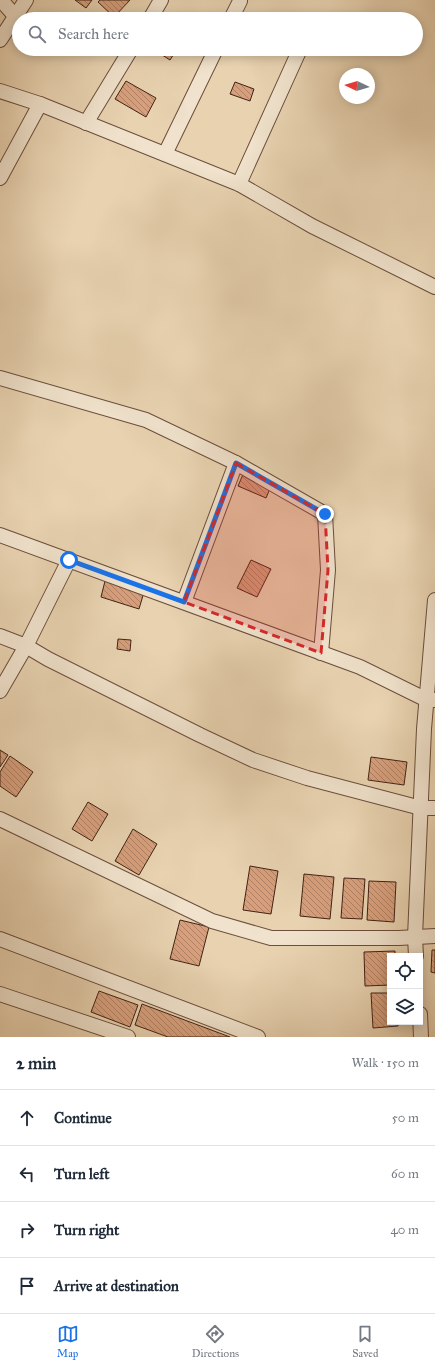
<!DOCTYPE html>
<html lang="en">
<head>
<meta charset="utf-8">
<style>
	:root { --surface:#fff; --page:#f6f6f7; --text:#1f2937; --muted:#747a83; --line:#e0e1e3; --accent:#1a73e8 }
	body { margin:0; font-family:"IM FELL Great Primer",serif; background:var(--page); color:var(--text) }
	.controls { position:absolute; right:12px; bottom:12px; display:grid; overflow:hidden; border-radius:0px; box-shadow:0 2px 10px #0003 }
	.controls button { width:36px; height:36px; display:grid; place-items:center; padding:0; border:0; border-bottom:1px solid var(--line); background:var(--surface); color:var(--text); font:20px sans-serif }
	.compass { position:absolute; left:339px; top:68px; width:36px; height:36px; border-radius:50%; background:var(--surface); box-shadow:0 2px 10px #0003; rotate:274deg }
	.stop { position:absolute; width:12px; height:12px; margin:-9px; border:3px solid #1a73e8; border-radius:50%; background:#fff }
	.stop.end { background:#1a73e8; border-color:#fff; box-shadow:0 1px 4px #0008 }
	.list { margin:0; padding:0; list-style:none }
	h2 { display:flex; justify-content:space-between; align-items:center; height:52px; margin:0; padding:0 16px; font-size:17px }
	h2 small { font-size:13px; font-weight:400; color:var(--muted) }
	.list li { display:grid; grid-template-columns:26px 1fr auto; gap:12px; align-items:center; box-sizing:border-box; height:56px; padding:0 16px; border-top:1px solid var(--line) }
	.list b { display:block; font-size:15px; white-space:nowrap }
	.list em { font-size:13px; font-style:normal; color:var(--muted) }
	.icon { flex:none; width:22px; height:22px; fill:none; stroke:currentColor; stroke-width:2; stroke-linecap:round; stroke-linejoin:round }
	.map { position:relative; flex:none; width:435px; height:1037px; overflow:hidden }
	.search { position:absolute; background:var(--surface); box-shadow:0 2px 10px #0003; left:12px; right:12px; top:12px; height:44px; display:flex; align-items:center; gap:10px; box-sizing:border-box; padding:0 14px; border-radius:22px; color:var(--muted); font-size:15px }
	.sheet { height:276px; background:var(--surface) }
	nav { display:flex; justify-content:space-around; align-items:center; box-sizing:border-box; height:56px; border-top:1px solid var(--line); background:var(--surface); font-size:11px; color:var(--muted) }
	nav a { display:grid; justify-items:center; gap:2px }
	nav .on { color:var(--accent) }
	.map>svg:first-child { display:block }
</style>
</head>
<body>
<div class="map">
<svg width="435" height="1037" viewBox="0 0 435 1037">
	<defs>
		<pattern id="building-back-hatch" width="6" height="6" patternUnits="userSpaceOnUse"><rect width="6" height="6" fill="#d79f7b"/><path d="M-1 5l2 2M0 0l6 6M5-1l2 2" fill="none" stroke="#b08164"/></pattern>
	</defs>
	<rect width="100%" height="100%" fill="#e8d2b0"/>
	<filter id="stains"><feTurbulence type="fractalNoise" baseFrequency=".005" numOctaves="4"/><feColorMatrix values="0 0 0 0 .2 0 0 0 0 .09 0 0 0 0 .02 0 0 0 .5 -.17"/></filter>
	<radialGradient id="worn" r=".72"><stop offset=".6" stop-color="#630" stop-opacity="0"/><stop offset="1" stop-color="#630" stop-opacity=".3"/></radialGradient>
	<!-- building -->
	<g fill="url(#building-back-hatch)" stroke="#432215">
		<polygon points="75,0 92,0 86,8"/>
		<polygon points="100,0 130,0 114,17 98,2"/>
		<polygon points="153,49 177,49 170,60"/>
		<polygon points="126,81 156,98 146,117 115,99"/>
		<polygon points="235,82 254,89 250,101 230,94"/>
		<polygon points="244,472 272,484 266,498 238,486"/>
		<polygon points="251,560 271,569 257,597 237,588"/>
		<polygon points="105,581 144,592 139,609 101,597"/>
		<polygon points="118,639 131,640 130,651 117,649"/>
		<polygon points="0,750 8,755 0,767"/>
		<polygon points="10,756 33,772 16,797 0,786 0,772"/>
		<polygon points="371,757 407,762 404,785 368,780"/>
		<polygon points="88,802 108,814 92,841 72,829"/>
		<polygon points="133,829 157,844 139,875 115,861"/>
		<polygon points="250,866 278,871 271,914 243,910"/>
		<polygon points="304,874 334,877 330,919 300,916"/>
		<polygon points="344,878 365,879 362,919 341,918"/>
		<polygon points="369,881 396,882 394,922 367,920"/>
		<polygon points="180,920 209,927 199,966 170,959"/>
		<polygon points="432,950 435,950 435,973 431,972"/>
		<polygon points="395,951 395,956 390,956 390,985 365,986 364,952"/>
		<polygon points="99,991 138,1005 130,1027 91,1012"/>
		<polygon points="371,993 390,993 390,1022 398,1022 398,1026 373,1028"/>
		<polygon points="142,1004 230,1037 168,1037 135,1025"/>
	</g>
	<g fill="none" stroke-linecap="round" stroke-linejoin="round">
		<!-- street casing -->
		<g stroke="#6c4e3c" stroke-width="16">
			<g id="street">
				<polyline points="1,0 15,16"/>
				<polyline points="150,19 161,0"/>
				<polyline points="231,19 240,1"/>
				<polyline points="0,40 26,0"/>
				<polyline points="0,91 40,104 239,184 312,226 435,287"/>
				<polyline points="86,123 131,49"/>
				<polyline points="165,154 216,49"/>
				<polyline points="0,178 40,104"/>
				<polyline points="239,184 300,49"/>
				<polyline points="0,378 146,420 236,463 325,514 328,570 321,653"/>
				<polyline points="0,535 360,667 427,700 435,700"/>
				<polyline points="184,602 236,463"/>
				<polyline points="0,636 26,646 48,659 200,735 253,760 307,778 421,808 435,808"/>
				<polyline points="0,691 26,646 69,560"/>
				<polyline points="0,819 212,921 271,938 399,938 435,936"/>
				<polyline points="0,939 258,1037"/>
				<polyline points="416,956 415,937 424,729 435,600"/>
				<polyline points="0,994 128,1037"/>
				<polyline points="420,1014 421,1037"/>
			</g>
		</g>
		<!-- street -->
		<use href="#street" stroke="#f0e2cc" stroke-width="14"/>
	</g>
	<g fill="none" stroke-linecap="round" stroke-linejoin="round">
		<!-- route -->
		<polyline stroke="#1a73e8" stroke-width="5" points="69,560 184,602 236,463 325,514"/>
	</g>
	<!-- marked area -->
	<path fill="#d62828" fill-opacity="0.2" stroke="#d62828" stroke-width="3" stroke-dasharray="8 5" stroke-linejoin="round" d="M236,463L325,514L328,570L321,653L184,602Z"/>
	<rect width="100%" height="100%" filter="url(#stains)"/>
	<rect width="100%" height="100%" fill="url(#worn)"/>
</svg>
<div class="controls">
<button><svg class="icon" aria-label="locate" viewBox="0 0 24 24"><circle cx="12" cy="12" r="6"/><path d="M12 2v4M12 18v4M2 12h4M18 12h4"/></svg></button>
<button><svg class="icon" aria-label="layers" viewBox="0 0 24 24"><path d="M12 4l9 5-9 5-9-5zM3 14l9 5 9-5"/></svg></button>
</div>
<svg class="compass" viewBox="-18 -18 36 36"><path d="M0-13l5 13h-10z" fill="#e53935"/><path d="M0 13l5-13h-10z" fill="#747a83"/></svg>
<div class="stop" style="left:69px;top:560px"></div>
<div class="stop end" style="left:325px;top:514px"></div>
<div class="search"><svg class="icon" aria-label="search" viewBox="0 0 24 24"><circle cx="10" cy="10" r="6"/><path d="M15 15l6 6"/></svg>Search here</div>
</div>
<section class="sheet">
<h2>2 min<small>Walk · 150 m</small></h2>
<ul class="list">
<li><svg class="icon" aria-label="ahead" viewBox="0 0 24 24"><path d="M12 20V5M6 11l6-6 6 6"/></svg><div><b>Continue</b></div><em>50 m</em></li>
<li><svg class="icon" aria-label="left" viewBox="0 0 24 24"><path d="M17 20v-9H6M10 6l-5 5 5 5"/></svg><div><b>Turn left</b></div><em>60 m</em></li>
<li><svg class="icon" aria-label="right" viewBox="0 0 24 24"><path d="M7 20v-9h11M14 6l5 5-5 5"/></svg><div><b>Turn right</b></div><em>40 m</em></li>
<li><svg class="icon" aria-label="arrive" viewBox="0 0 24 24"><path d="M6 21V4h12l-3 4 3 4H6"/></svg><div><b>Arrive at destination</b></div></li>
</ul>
</section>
<nav>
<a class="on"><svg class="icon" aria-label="map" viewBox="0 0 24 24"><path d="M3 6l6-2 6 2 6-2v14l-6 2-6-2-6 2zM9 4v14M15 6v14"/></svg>Map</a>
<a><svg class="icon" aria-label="directions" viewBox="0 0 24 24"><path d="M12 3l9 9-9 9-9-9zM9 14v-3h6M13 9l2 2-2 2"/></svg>Directions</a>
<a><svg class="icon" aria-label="saved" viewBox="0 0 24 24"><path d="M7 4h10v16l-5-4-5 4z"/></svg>Saved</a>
</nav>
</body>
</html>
